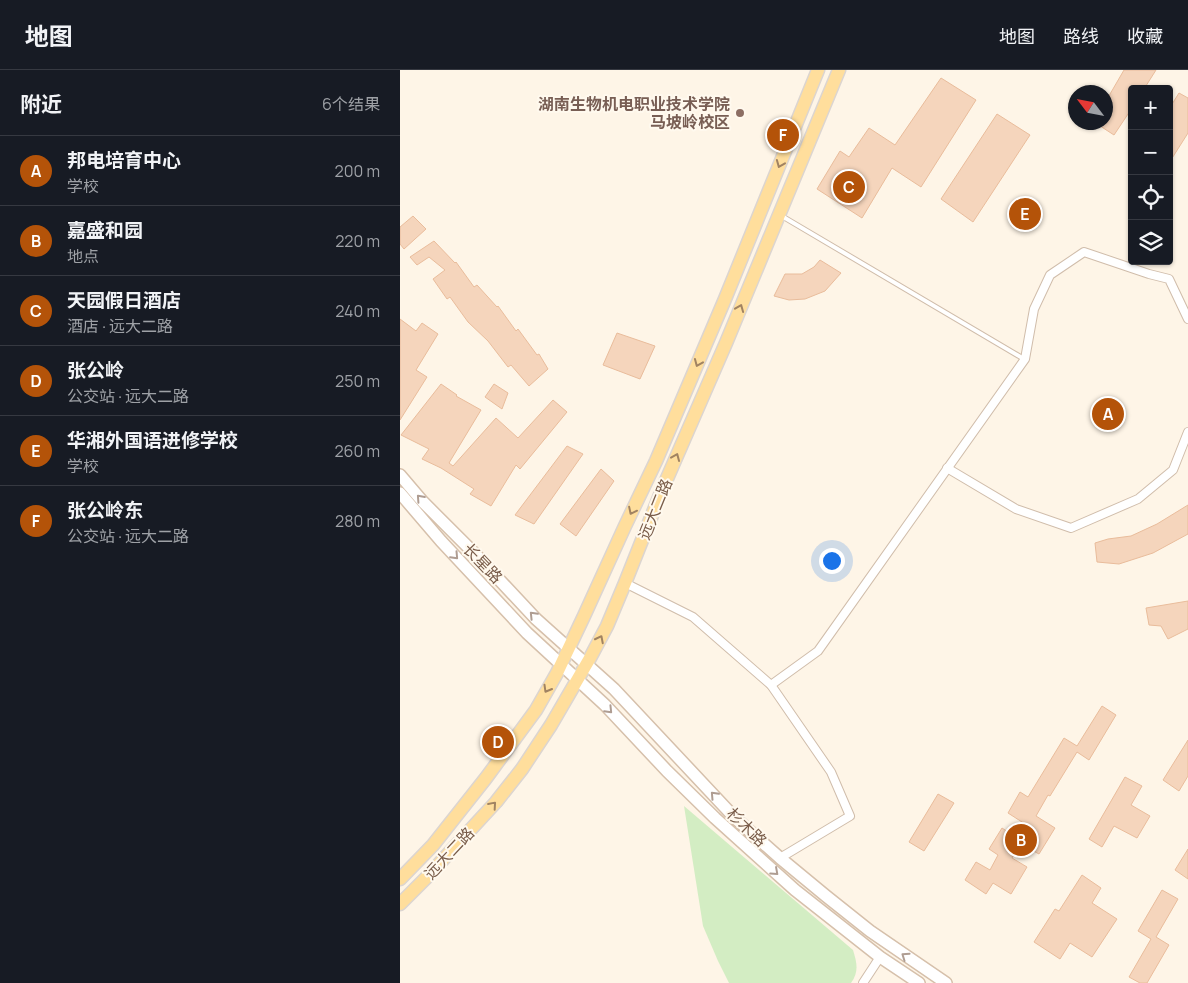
<!DOCTYPE html>
<html lang="zh">
<head>
<meta charset="utf-8">
<style>
	:root { --surface:#171b24; --page:#20242c; --text:#f1f3f6; --muted:#9ea1a6; --line:#363941; --accent:#b45309 }
	body { margin:0; font-family:Manrope,"Noto Sans SC",sans-serif; background:var(--page); color:var(--text) }
	.controls { position:absolute; right:15px; top:15px; display:grid; overflow:hidden; border-radius:5px; box-shadow:0 1px 4px #0004 }
	.controls button { width:45px; height:45px; display:grid; place-items:center; padding:0; border:0; border-bottom:1px solid var(--line); background:var(--surface); color:var(--text); font:25px sans-serif }
	.compass { position:absolute; left:668px; top:15px; width:45px; height:45px; border-radius:50%; background:var(--surface); box-shadow:0 1px 4px #0004; rotate:302deg }
	.you { position:absolute; left:431px; top:490px; width:18px; height:18px; margin:-12px; border:4px solid #fff; border-radius:50%; background:#1a73e8; box-shadow:0 0 0 8px #1a73e833 }
	.badge { display:grid; place-items:center; width:32px; height:32px; border-radius:50%; background:var(--accent); color:#fff; font-size:16px; font-weight:700 }
	.pin { position:absolute; translate:-50% -50%; border:2px solid #fff; box-shadow:0 1px 5px #0006 }
	.list { margin:0; padding:0; list-style:none }
	h2 { display:flex; justify-content:space-between; align-items:center; height:65px; margin:0; padding:0 20px; font-size:21px }
	h2 small { font-size:16px; font-weight:400; color:var(--muted) }
	.list li { display:grid; grid-template-columns:32px 1fr auto; gap:15px; align-items:center; box-sizing:border-box; height:70px; padding:0 20px; border-top:1px solid var(--line) }
	.list b { display:block; font-size:19px; white-space:nowrap }
	.list p { margin:0; font-size:16px; white-space:nowrap; color:var(--muted) }
	.list em { font-size:16px; font-style:normal; color:var(--muted) }
	.icon { flex:none; width:28px; height:28px; fill:none; stroke:currentColor; stroke-width:2; stroke-linecap:round; stroke-linejoin:round }
	.map { position:relative; flex:none; width:788px; height:913px; overflow:hidden }
	header { display:flex; align-items:center; gap:30px; box-sizing:border-box; height:70px; padding:0 25px; background:var(--surface); border-bottom:1px solid var(--line) }
	header strong { font-size:24px }
	nav { display:flex; gap:28px; margin-inline-start:auto; font-size:18px }
	main { display:flex }
	aside { flex:1; background:var(--surface) }
	.map>svg:first-child { display:block }
</style>
</head>
<body>
<header>
<strong>地图</strong>
<nav><a>地图</a><a>路线</a><a>收藏</a></nav>
</header>
<main>
<aside>
<h2>附近<small>6个结果</small></h2>
<ul class="list">
<li><span class="badge">A</span><div><b>邦电培育中心</b><p>学校</p></div><em>200 m</em></li>
<li><span class="badge">B</span><div><b>嘉盛和园</b><p>地点</p></div><em>220 m</em></li>
<li><span class="badge">C</span><div><b>天园假日酒店</b><p>酒店 · 远大二路</p></div><em>240 m</em></li>
<li><span class="badge">D</span><div><b>张公岭</b><p>公交站 · 远大二路</p></div><em>250 m</em></li>
<li><span class="badge">E</span><div><b>华湘外国语进修学校</b><p>学校</p></div><em>260 m</em></li>
<li><span class="badge">F</span><div><b>张公岭东</b><p>公交站 · 远大二路</p></div><em>280 m</em></li>
</ul>
</aside>
<div class="map">
<svg width="788" height="913" viewBox="0 0 788 913">
	<rect width="100%" height="100%" fill="#fef5e7"/>
	<!-- green -->
	<path fill="#d3edc3" d="M284,736L453,880C457,893 459,902 451,913H329L318,891L303,856Z"/>
	<!-- building -->
	<g fill="#f5d5bc" stroke="#e9bc9b">
		<polygon points="724,0 756,0 744,19 732,19 732,38 714,65 694,52 706,52 706,31"/>
		<polygon points="541,8 576,30 521,117 492,98 462,148 417,119 440,81 449,87 469,58 495,75"/>
		<polygon points="779,23 788,28 788,63 769,93 769,39"/>
		<polygon points="597,44 630,65 573,152 541,129"/>
		<polygon points="13,146 26,159 4,179 0,174 0,157"/>
		<polygon points="34,171 55,193 56,192 74,217 77,215 97,237 98,236 116,261 118,259 137,285 139,284 148,299 129,316 111,295 108,297 88,271 68,252 50,227 47,229 33,209 45,200 29,187 17,195 10,187"/>
		<polygon points="420,190 441,203 425,221 405,229 389,230 374,226 385,204 402,204 414,197"/>
		<polygon points="0,249 16,261 22,253 38,264 16,300 27,307 0,350"/>
		<polygon points="217,263 255,276 240,309 203,295"/>
		<polygon points="41,314 57,325 56,326 81,340 49,393 53,396 96,348 118,368 153,330 167,342 120,399 116,395 91,436 70,424 74,419 41,398 22,389 29,379 1,365"/>
		<polygon points="94,314 108,323 102,339 85,327"/>
		<polygon points="167,376 183,384 134,454 115,445"/>
		<polygon points="201,399 214,411 176,466 160,454"/>
		<polygon points="788,435 788,464 753,483 719,494 697,492 695,473 708,469 731,466 757,454"/>
		<polygon points="788,531 788,559 768,569 761,556 749,555 746,538"/>
		<polygon points="702,636 716,645 689,690 677,682 650,726 648,725 636,746 655,758 639,784 621,774 612,788 627,797 611,824 593,813 586,824 565,810 576,792 590,800 598,785 589,779 602,758 614,766 622,752 608,743 620,722 628,727 664,668 677,676"/>
		<polygon points="788,670 788,706 779,721 763,710"/>
		<polygon points="725,707 742,716 731,735 750,746 737,768 714,756 702,777 689,769"/>
		<polygon points="538,724 554,733 524,781 509,772"/>
		<polygon points="788,779 788,809 775,800"/>
		<polygon points="682,805 701,818 692,833 717,849 692,887 670,873 660,889 634,872 655,839 659,841"/>
		<polygon points="762,820 778,829 756,867 769,875 747,913 740,913 729,907 751,869 738,861"/>
	</g>
	<g fill="none" stroke-linecap="round" stroke-linejoin="round">
		<!-- lane casing -->
		<g stroke="#d0bdab" stroke-width="6">
			<polyline id="lane" points="380,145 624,289"/>
		</g>
		<!-- street casing -->
		<g stroke="#d0bdab" stroke-width="10">
			<g id="street">
				<polyline points="547,398 616,439 671,458 738,429 773,400 788,362"/>
				<polyline points="225,513 293,547 371,615 431,702 450,746 380,788"/>
				<polyline points="371,615 418,581 625,289 634,239 650,205 684,182 749,204 769,209 788,249"/>
				<polyline points="463,913 480,887"/>
			</g>
		</g>
		<!-- secondary casing -->
		<g stroke="#d6c0ab" stroke-width="14">
			<g id="secondary">
				<polyline points="0,405 23,432 78,487 136,549 214,619 335,748 380,788 426,826 470,861 546,913"/>
				<polyline points="0,423 41,471 127,563 205,635 267,701 315,748 395,820 480,887 519,913"/>
			</g>
		</g>
		<!-- primary casing -->
		<g stroke="#dcd5d0" stroke-width="15">
			<g id="primary">
				<polyline points="0,809 33,775 86,708 136,640 157,603 184,546 225,456 256,391 325,229 418,0"/>
				<polyline points="0,834 26,808 96,732 122,699 151,655 190,588 207,556 225,513 262,420 326,273 439,0"/>
			</g>
		</g>
		<!-- lane -->
		<use href="#lane" stroke="#fff" stroke-width="4"/>
		<!-- street -->
		<use href="#street" stroke="#fff" stroke-width="8"/>
		<!-- secondary -->
		<use href="#secondary" stroke="#fff" stroke-width="11"/>
		<!-- primary -->
		<use href="#primary" stroke="#ffde9c" stroke-width="12"/>
	</g>
	<!-- one-way arrows -->
	<defs><path id="oneway-chevron" d="M-2-3.5L2.5 0L-2 3.5" fill="none" stroke-width="1.6" stroke-linecap="round" stroke-linejoin="round" transform="scale(1.25)"/></defs>
	<g stroke="#a18362">
		<use href="#oneway-chevron" transform="translate(380 94) rotate(112)"/>
		<use href="#oneway-chevron" transform="translate(340 238) rotate(-68)"/>
		<use href="#oneway-chevron" transform="translate(298 293) rotate(113)"/>
		<use href="#oneway-chevron" transform="translate(276 387) rotate(-67)"/>
		<use href="#oneway-chevron" transform="translate(232 441) rotate(116)"/>
		<use href="#oneway-chevron" transform="translate(200 569) rotate(-63)"/>
		<use href="#oneway-chevron" transform="translate(147 619) rotate(120)"/>
		<use href="#oneway-chevron" transform="translate(93 735) rotate(-49)"/>
	</g>
	<g stroke="#af9d92">
		<use href="#oneway-chevron" transform="translate(20 428) rotate(-132)"/>
		<use href="#oneway-chevron" transform="translate(55 486) rotate(47)"/>
		<use href="#oneway-chevron" transform="translate(133 545) rotate(-134)"/>
		<use href="#oneway-chevron" transform="translate(209 640) rotate(46)"/>
		<use href="#oneway-chevron" transform="translate(314 725) rotate(-133)"/>
		<use href="#oneway-chevron" transform="translate(375 802) rotate(42)"/>
		<use href="#oneway-chevron" transform="translate(505 886) rotate(-145)"/>
	</g>
	<!-- markers -->
	<circle fill="#8d6e63" stroke="#fff9ee" stroke-width="2" cx="340" cy="43" r="5"/>
	<g text-anchor="middle" stroke-width="4" stroke-linejoin="round" paint-order="stroke">
		<!-- education labels -->
		<g font-size="16" font-weight="bold" fill="#785e54" stroke="#fff9ee" text-anchor="end">
			<text x="330" y="40">湖南生物机电职业技术学院<tspan x="330" dy="18">马坡岭校区</tspan></text>
		</g>
		<!-- street labels -->
		<g font-size="16" fill="#795c49" stroke="#fff9ee">
			<text transform="translate(255 439) rotate(-68)" y="6">远大二路</text>
			<text transform="translate(83 493) rotate(46)" y="6">长星路</text>
			<text transform="translate(347 757) rotate(44)" y="6">杉木路</text>
			<text transform="translate(49 783) rotate(-47)" y="6">远大二路</text>
		</g>
	</g>
</svg>
<div class="controls">
<button>+</button>
<button>−</button>
<button><svg class="icon" aria-label="locate" viewBox="0 0 24 24"><circle cx="12" cy="12" r="6"/><path d="M12 2v4M12 18v4M2 12h4M18 12h4"/></svg></button>
<button><svg class="icon" aria-label="layers" viewBox="0 0 24 24"><path d="M12 4l9 5-9 5-9-5zM3 14l9 5 9-5"/></svg></button>
</div>
<svg class="compass" viewBox="-18 -18 36 36"><path d="M0-13l5 13h-10z" fill="#e53935"/><path d="M0 13l5-13h-10z" fill="#9ea1a6"/></svg>
<div class="you"></div>
<div class="pin badge" style="left:708px;top:344px">A</div>
<div class="pin badge" style="left:621px;top:770px">B</div>
<div class="pin badge" style="left:449px;top:117px">C</div>
<div class="pin badge" style="left:98px;top:672px">D</div>
<div class="pin badge" style="left:625px;top:144px">E</div>
<div class="pin badge" style="left:383px;top:65px">F</div>
</div>
</main>
</body>
</html>
